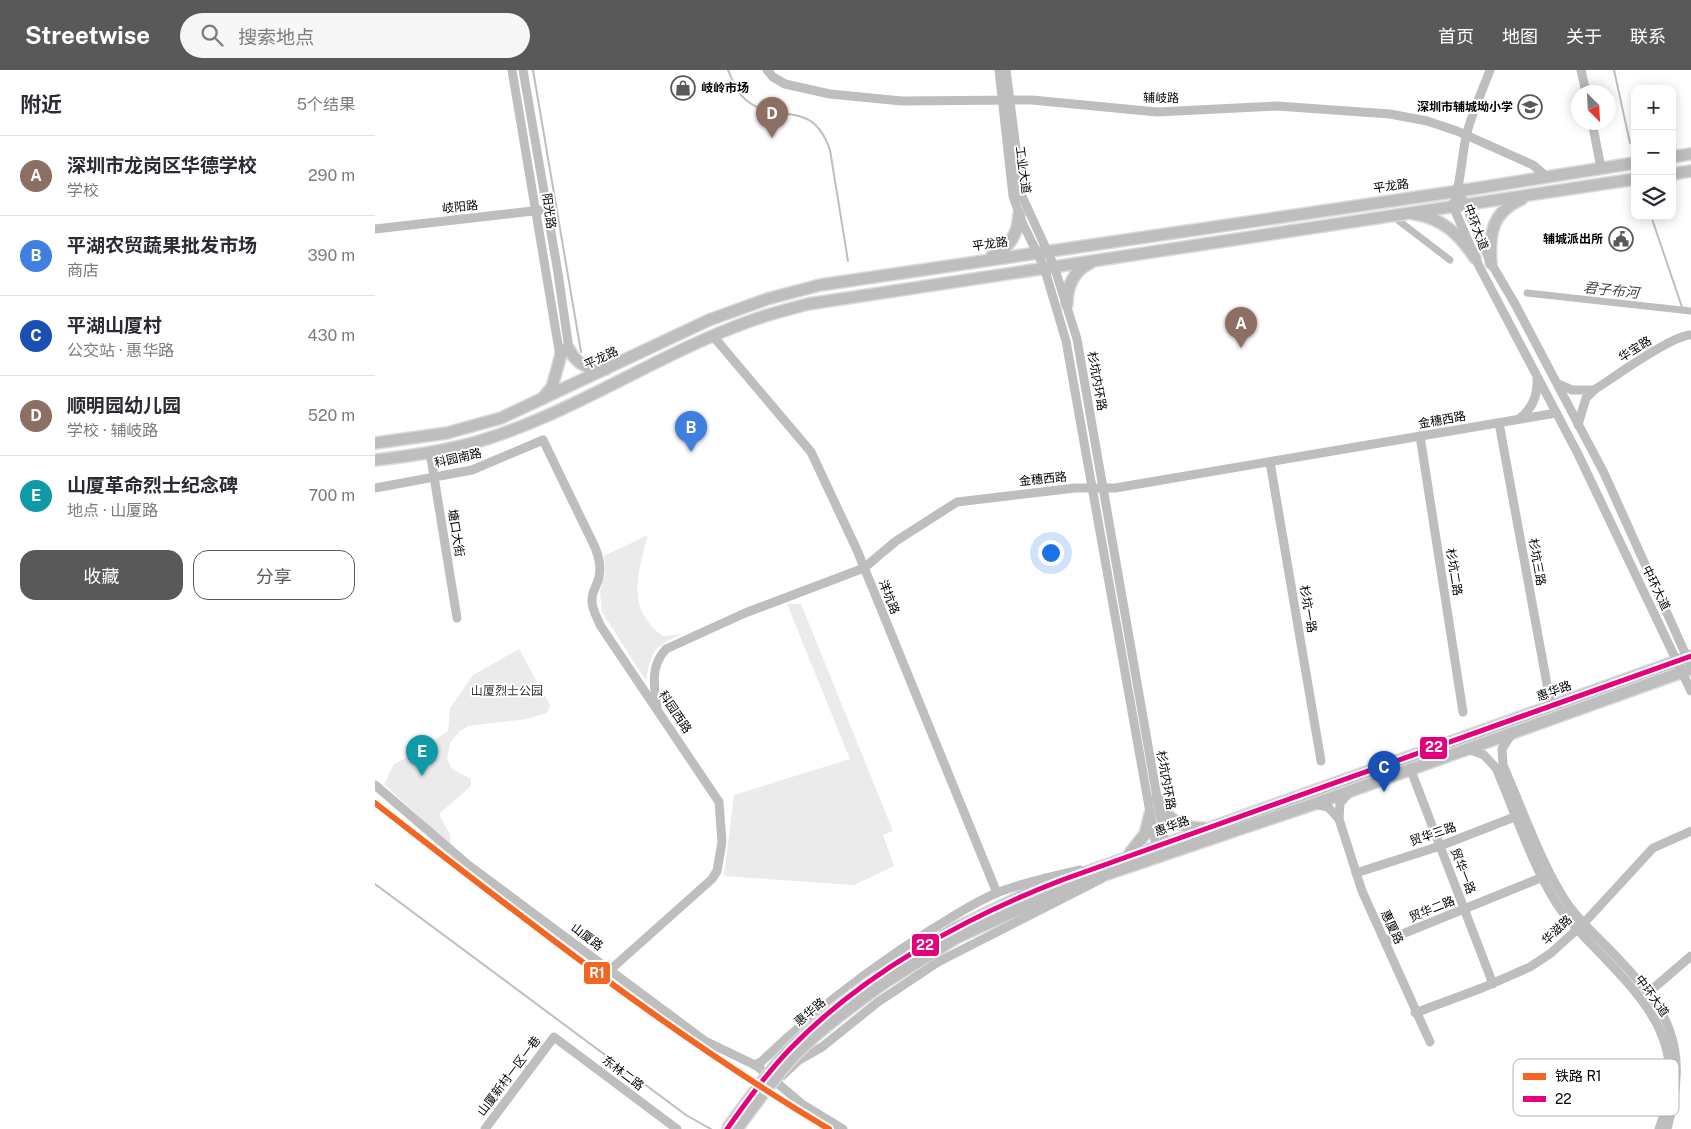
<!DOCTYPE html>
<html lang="zh">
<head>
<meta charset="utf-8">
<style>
	:root { --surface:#fff; --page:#f7f7f7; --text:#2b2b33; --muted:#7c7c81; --line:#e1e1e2; --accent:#595959 }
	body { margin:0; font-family:"Public Sans","Noto Sans SC",sans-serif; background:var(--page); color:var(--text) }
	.controls { position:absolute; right:15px; top:15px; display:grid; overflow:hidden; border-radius:10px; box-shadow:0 2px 12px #0003 }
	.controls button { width:45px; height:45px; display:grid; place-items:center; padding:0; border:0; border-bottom:1px solid var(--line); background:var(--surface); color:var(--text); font:25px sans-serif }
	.compass { position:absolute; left:1196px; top:15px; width:45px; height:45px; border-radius:50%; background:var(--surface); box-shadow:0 2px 12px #0003; rotate:156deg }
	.you { position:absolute; left:675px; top:482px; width:18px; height:18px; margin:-12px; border:4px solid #fff; border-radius:50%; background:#1a73e8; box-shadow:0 0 0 8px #1a73e833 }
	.badge { display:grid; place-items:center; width:32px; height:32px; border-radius:50%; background:var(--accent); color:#fff; font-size:16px; font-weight:700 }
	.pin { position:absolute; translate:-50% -41px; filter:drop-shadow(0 1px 2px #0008) }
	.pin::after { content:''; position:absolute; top:26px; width:18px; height:15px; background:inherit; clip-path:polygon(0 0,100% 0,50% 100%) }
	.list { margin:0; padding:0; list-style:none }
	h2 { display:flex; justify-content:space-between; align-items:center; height:65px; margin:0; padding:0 20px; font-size:21px }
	h2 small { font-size:16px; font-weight:400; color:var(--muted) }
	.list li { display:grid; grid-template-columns:32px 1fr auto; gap:15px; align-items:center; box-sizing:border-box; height:80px; padding:0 20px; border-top:1px solid var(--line) }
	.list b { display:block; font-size:19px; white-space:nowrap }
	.list p { margin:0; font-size:16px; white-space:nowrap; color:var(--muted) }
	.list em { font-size:16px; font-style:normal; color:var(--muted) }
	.actions { display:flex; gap:10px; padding:15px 20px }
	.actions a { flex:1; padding:11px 0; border:1px solid var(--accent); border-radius:15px; text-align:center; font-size:18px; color:var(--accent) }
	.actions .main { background:var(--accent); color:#fff }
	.icon { flex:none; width:28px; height:28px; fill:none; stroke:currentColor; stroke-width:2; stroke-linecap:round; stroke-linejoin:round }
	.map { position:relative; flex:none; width:1316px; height:1059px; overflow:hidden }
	header { display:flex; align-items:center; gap:30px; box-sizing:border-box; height:70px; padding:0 25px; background:var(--accent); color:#fff }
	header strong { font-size:24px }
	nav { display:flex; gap:28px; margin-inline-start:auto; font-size:18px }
	.search { width:350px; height:45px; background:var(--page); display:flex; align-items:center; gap:12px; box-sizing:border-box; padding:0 18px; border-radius:28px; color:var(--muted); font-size:19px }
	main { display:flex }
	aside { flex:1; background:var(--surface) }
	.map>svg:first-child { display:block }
</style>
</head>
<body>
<header>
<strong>Streetwise</strong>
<div class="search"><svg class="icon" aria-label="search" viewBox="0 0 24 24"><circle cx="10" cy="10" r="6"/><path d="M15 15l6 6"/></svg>搜索地点</div>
<nav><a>首页</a><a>地图</a><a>关于</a><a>联系</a></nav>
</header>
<main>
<aside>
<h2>附近<small>5个结果</small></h2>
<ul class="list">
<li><span class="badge" style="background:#8d6e63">A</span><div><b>深圳市龙岗区华德学校</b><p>学校</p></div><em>290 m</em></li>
<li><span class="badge" style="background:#3f7fe0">B</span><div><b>平湖农贸蔬果批发市场</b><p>商店</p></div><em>390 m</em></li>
<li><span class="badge" style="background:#1a4fb4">C</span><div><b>平湖山厦村</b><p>公交站 · 惠华路</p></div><em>430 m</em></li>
<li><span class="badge" style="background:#8d6e63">D</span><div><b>顺明园幼儿园</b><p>学校 · 辅岐路</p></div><em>520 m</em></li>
<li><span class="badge" style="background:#0f9aa8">E</span><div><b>山厦革命烈士纪念碑</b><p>地点 · 山厦路</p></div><em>700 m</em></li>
</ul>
<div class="actions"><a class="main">收藏</a><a>分享</a></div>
</aside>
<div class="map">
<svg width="1316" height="1059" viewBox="0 0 1316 1059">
	<rect width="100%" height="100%" fill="#fff"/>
	<!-- green -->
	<g fill="#ebebeb">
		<path d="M273,465C263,503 250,538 288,566L308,564C278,577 277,579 271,611L227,542L225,521L230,504L229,486Z"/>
		<polygon points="412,534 426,534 518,761 508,765 519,796 479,815 349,806 359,725 475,689"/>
		<polygon points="144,579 175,635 172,643 152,649 93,656 85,661 75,673 72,689 77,699 96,709 96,716 64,744 75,765 76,773 69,770 9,714 19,694 41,683 73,661 75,638 98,605"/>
	</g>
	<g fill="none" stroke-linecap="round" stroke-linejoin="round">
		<!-- stream -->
		<g stroke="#bebebe" stroke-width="2">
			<polyline points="158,0 206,282"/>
			<path d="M353,0C358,11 361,22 371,30C402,56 436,26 455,80L473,191"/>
			<polyline points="1239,0 1255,73"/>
			<polyline points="1276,146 1308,240"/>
			<polyline points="0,814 311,1045 336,1059"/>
		</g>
		<!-- canal -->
		<g stroke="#bebebe" stroke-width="7">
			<polyline points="1024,151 1075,190"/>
			<polyline points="1152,223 1316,241"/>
		</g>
		<!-- major casing -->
		<g stroke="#dbdbdb" stroke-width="14">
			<g id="major">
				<polyline points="1297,87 1316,84"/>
				<polyline points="1297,104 1316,101"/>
				<path d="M1039,144C1067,148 1084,164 1100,188"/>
				<path d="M617,186C635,178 643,163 644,144"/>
				<path d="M1116,193C1114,163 1117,142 1147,129"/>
				<path d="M692,234C692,216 699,201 715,193"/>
				<path d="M167,329L177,317L187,281L194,279C201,294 214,300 231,299"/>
				<polyline points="0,373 72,363 126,348 334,250 392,229 445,215 1084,121 1260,93"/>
				<path d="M0,390C36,386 73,381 108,370C202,341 283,284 375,251C394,244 414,239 433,234L1260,109"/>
				<path d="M782,728C791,748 805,759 828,758"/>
				<polyline points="755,783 770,764 775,744"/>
				<polyline points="504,906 577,860 653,823 1316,586"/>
				<polyline points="509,913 581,868 691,818 939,734 1316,599"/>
			</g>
		</g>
		<!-- minor -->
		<g stroke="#bebebe" stroke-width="9">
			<polyline points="137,0 185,286"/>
			<polyline points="148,0 183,203 194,279"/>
			<polyline points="392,0 398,7 410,14 455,24 527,31 657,30 782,42 902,36 1015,44 1052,51 1082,61 1158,95 1172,107"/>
			<polyline points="624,0 638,126 647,152 669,197 691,271 781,776 784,781"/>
			<polyline points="631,0 647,126 679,196 702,269 790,773 788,780"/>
			<path d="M1115,0C1107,22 1096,44 1091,67C1086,90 1086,114 1078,136L1104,196L1203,384L1316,621"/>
			<polyline points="1206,0 1211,22"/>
			<polyline points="1217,52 1226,98"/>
			<polyline points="1088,130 1116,193 1140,234 1229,403 1314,592"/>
			<polyline points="0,159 167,140"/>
			<polyline points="338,266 436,382 482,480 622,823"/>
			<polyline points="1183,314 1197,320 1219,320"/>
			<path d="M1144,349C1157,339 1163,325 1162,309"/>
			<polyline points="1124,353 1176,636"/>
			<path d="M1203,355L1211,328L1219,320C1238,308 1297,265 1316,265"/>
			<polyline points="1045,366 1088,642"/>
			<polyline points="55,382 82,548"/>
			<polyline points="895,392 946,691"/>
			<path d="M0,418L97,400L168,370L216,469C222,480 227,493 224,507C223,514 217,521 217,529C216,538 222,547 225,555L344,732L347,772L342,801L337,809L235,900"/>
			<path d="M282,638C279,616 275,596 291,579L370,543L489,498L521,471L582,432L700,418H740L1181,343"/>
			<path d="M1137,663L1127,679L1128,695C1148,740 1167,797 1194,836C1205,851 1220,865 1233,878C1293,940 1316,971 1292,1059"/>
			<path d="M1093,679L1109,685L1121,698C1140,742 1155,790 1180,831C1190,848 1205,862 1219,877C1273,933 1316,976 1284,1059"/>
			<polyline points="1035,698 1118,914"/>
			<polyline points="0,715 92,794 330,971 382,996 427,1034 468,1059"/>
			<polyline points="975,722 965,733 964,749 987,821 1055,972"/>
			<polyline points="939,734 953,737 964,749"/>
			<polyline points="981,803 1065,776 1142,746"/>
			<polyline points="1010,871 1168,807"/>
			<polyline points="1274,922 1316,886"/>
			<polyline points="1040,943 1107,918 1155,897 1176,883 1209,853 1278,778 1316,761"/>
			<path d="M379,995L386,992C439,941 495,898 557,859C579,846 601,831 624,822C650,812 678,806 705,800"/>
			<polyline points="407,1006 424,990 447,977 503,932 563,892 726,809"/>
			<polyline points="110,1059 179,967 302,1059"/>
		</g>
		<!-- major -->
		<use href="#major" stroke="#bebebe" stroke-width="11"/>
		<!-- rail -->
		<path stroke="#bebebe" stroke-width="2" stroke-dasharray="8 2.5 1 2.5" stroke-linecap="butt" d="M0,733C147,847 294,964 454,1059"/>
		<!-- major-bridge casing -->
		<g stroke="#dbdbdb" stroke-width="14" stroke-linecap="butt">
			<g id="major-bridge">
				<path d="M352,1059C372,1032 391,1004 414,980C441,952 473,929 504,906"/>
				<path d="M362,1059C381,1033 400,1006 422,983C448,957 479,935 509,913"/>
			</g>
		</g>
		<!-- major-bridge -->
		<use href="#major-bridge" stroke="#bebebe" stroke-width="11"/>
		<!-- bus-1 casing -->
		<g stroke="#fff" stroke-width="9">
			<path id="bus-1" d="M352,1059C372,1031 392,1003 415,979C488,903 591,847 687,810L1316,586"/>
		</g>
		<!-- bus-1 -->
		<use href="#bus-1" stroke="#e5007d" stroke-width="5"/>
		<!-- rail-1 casing -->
		<g stroke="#fff" stroke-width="10">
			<path id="rail-1" d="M0,733C147,847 294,964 454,1059"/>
		</g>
		<!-- rail-1 -->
		<use href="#rail-1" stroke="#f26522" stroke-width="6"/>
	</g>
	<!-- icons -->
	<defs>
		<g id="shop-ring" transform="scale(1.25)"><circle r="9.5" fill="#fff" stroke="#595959" stroke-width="1.5"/><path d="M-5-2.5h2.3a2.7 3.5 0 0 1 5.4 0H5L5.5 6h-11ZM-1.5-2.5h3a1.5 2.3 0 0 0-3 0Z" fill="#595959"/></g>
		<g id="school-ring" transform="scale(1.25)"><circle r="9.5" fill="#fff" stroke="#595959" stroke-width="1.5"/><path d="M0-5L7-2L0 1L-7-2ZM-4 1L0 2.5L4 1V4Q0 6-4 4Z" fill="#595959"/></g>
		<g id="civic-ring" transform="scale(1.25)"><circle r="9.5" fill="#fff" stroke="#595959" stroke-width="1.5"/><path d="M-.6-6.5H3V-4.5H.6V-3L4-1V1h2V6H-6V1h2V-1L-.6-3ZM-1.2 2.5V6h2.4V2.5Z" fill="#595959"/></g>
	</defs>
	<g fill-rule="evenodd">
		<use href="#shop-ring" x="308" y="18"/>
		<use href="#school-ring" x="1155" y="37"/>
		<use href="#civic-ring" x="1246" y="169"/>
	</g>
	<g text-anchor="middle" stroke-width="4" stroke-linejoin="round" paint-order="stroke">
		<!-- poi labels -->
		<g font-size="12" font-weight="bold" fill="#000" stroke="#fff" text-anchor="end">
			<text x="326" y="22" text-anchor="start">岐岭市场</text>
			<text x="1138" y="41">深圳市辅城坳小学</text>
			<text x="1228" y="173">辅城派出所</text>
		</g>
		<!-- street labels -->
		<g font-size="12" fill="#000" stroke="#fff">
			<text transform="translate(786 28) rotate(1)" y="4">辅岐路</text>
			<text transform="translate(648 100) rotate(82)" y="4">工业大道</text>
			<text transform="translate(1016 116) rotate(-8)" y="4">平龙路</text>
			<text transform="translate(85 137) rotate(-6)" y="4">岐阳路</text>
			<text transform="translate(174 141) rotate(82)" y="4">阳光路</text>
			<text transform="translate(1101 157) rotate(69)" y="4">中环大道</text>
			<text transform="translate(615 174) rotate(-8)" y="4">平龙路</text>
			<text transform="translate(1260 279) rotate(-32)" y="4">华宝路</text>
			<text transform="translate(226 288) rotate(-25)" y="4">平龙路</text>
			<text transform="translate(722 311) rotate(80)" y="4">杉坑内环路</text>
			<text transform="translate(1067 350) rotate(-10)" y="4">金穗西路</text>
			<text transform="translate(83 388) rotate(-13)" y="4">科园南路</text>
			<text transform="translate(668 409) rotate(-6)" y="4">金穗西路</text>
			<text transform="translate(81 463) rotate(81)" y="4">塘口大街</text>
			<text transform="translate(1162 492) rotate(80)" y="4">杉坑三路</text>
			<text transform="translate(1079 502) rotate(81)" y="4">杉坑二路</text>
			<text transform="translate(1281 518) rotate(64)" y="4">中环大道</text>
			<text transform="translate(514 527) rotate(69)" y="4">洋坑路</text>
			<text transform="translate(933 539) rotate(80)" y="4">杉坑一路</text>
			<text transform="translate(1179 621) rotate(-20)" y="4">惠华路</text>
			<text transform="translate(300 642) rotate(56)" y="4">科园西路</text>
			<text transform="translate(791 710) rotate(80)" y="4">杉坑内环路</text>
			<text transform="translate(797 756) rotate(-20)" y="4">惠华路</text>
			<text transform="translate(1058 764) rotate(-19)" y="4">贸华三路</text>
			<text transform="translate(1088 801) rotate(69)" y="4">贸华一路</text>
			<text transform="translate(1057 839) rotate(-22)" y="4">贸华二路</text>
			<text transform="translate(1017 857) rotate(65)" y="4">惠厦路</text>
			<text transform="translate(1182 860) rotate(-43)" y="4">华滋路</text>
			<text transform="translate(212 867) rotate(37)" y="4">山厦路</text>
			<text transform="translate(1277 926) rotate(54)" y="4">中环大道</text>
			<text transform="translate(435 942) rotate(-40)" y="4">惠华路</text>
			<text transform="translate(248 1003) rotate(37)" y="4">东林二路</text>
			<text transform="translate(134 1006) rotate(-53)" y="4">山厦新村一区一巷</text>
		</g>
		<!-- park labels -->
		<g font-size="12" fill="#323232" stroke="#fff">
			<text x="132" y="625">山厦烈士公园</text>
		</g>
		<!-- water labels -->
		<g font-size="14" font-style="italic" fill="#434343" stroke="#fff">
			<text transform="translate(1236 220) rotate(6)" y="5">君子布河</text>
		</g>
	</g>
	<!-- legend -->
	<rect x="1138" y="989" width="166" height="57" rx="8" fill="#fff" stroke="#b2b2b2" stroke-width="1"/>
	<rect x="1148" y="1003" width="23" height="7" fill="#f26522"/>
	<rect x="1148" y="1026" width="23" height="6" fill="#e5007d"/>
	<g font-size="14" fill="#000">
		<text x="1180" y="1011">铁路 R1</text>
		<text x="1180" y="1034">22</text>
	</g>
	<g stroke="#fff" stroke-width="2">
		<rect x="1044" y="666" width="29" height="24" rx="5" fill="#e5007d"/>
		<rect x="536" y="863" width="29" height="24" rx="5" fill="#e5007d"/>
		<rect x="208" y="891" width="28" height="24" rx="5" fill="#f26522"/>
	</g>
	<g font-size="14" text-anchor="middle" font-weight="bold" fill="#fff">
		<text x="1059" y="682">22</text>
		<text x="550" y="880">22</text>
		<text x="222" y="908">R1</text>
	</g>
</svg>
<div class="controls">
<button>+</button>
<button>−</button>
<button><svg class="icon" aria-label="layers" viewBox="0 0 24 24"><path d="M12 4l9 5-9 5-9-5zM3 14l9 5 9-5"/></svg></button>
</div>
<svg class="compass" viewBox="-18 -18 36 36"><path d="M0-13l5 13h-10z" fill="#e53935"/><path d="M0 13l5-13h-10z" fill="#7c7c81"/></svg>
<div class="you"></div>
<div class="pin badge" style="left:866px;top:278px;background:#8d6e63">A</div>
<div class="pin badge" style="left:316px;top:382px;background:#3f7fe0">B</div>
<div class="pin badge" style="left:1009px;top:722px;background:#1a4fb4">C</div>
<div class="pin badge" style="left:397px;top:68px;background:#8d6e63">D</div>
<div class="pin badge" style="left:47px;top:706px;background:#0f9aa8">E</div>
</div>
</main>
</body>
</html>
